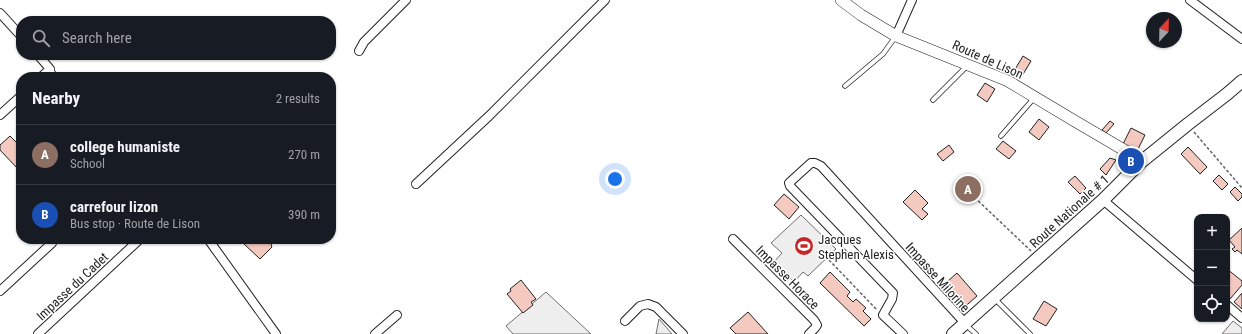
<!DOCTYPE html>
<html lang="en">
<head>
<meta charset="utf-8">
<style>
	:root { --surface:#171b24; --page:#242831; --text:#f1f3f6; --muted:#9ea1a6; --line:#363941; --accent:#ea580c }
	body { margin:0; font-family:"Roboto Condensed",sans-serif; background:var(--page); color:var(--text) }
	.controls { position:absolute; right:12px; bottom:12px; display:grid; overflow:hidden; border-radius:8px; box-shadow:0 1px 3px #0004 }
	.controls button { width:36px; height:36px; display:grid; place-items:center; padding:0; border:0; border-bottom:1px solid var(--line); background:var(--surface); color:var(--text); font:20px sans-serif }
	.compass { position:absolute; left:1146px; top:12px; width:36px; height:36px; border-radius:50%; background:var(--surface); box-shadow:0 1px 3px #0004; rotate:22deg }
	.you { position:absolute; left:615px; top:179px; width:14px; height:14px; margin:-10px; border:3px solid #fff; border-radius:50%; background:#1a73e8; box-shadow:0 0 0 6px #1a73e833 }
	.badge { display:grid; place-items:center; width:26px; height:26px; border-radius:50%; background:var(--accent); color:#fff; font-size:13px; font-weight:700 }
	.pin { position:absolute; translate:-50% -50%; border:2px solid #fff; box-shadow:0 1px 4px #0006 }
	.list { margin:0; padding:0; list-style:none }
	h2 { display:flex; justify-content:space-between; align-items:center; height:52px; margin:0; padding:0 16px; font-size:17px }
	h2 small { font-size:13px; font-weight:400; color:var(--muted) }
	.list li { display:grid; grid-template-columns:26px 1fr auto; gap:12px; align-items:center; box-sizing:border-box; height:60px; padding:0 16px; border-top:1px solid var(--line) }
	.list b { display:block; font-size:15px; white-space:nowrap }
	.list p { margin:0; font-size:13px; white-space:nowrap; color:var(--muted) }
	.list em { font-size:13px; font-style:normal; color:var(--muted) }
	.icon { flex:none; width:22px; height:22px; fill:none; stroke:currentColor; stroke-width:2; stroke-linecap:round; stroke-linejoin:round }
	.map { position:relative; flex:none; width:1242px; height:334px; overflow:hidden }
	.search { position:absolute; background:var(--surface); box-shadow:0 1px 3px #0004; left:16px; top:16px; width:320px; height:44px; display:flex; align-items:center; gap:10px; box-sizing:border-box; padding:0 14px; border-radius:16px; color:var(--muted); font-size:15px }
	.panel { position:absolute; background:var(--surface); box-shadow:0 1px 3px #0004; left:16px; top:72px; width:320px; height:172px; border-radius:16px }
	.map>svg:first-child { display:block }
</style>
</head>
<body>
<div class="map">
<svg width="1242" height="334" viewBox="0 0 1242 334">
	<rect width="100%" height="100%" fill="#fff"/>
	<!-- green -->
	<g fill="#eee" stroke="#6f6f6f">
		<polygon points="801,215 836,249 808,276 803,272 794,282 774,262 782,253 771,243"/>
		<polygon points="546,292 591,334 513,334 506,326"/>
		<polygon points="659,319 672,334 656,334"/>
		<polygon points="1233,321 1242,328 1242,334 1222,334"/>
	</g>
	<!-- building -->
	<g fill="#f3c9c0" stroke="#222">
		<polygon points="1023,56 1031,61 1022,76 1014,71"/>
		<polygon points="985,83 995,89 987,102 977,95"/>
		<polygon points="1039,119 1049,127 1039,140 1029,132"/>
		<polygon points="1110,121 1114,124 1106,133 1102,130"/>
		<polygon points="1131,128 1145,135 1137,151 1123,144"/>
		<polygon points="10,136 21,147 21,164 17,168 0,150 0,145"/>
		<polygon points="1003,141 1016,151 1009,159 996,149"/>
		<polygon points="949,145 954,152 943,161 937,154"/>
		<polygon points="1188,147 1207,167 1200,174 1181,154"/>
		<polygon points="1110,158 1116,160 1106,175 1100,169"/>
		<polygon points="1219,175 1228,184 1222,190 1213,181"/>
		<polygon points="1075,176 1086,188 1080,194 1068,182"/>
		<polygon points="1235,187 1242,194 1242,197 1238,201 1230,192"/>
		<polygon points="915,190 928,203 922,209 928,214 922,220 903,202"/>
		<polygon points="784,194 799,207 789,219 774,205"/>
		<polygon points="1242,228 1242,254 1237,250 1235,252 1232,249 1235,247 1229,240"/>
		<polygon points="247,239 276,239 271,245 272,247 260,259 243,243"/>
		<polygon points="1227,269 1242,281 1242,285 1230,299 1227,296"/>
		<polygon points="830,272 850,292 847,296 853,302 856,299 866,308 863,311 871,319 864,326 820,283"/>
		<polygon points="957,273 977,296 960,311 940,288"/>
		<polygon points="521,280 536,299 531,302 533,305 523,313 507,294 511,291 510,289"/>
		<polygon points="1242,293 1242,309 1234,302"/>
		<polygon points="1044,301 1057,309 1046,326 1033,319"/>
		<polygon points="748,312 768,334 736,334 730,328"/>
	</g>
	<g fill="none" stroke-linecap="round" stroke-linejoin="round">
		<!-- lane casing -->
		<g stroke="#222" stroke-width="5.5">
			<g id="lane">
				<polyline points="50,69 57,77"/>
				<polyline points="845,86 883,54 896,36"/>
				<polyline points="933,100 967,66"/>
				<polyline points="1001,136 1035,97"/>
				<polyline points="995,299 1030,334"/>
				<polyline points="966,325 976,334"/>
			</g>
		</g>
		<!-- street casing -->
		<g stroke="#222" stroke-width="10">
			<g id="street">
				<polyline points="1190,0 1242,39"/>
				<polyline points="0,13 21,36"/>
				<polyline points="896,36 912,0"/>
				<polyline points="359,51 364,42 406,0"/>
				<polyline points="38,55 50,69 41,77"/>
				<polyline points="0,115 21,96"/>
				<polyline points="416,184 489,116 605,0"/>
				<polyline points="1103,200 1197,280"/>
				<polyline points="208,239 276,334"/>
				<polyline points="733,239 814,320 817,325 815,328 809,334"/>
				<polyline points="0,291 52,243"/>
				<polyline points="1227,305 1242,318"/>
				<polyline points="625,321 640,306 648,304 656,307 683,334"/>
				<polyline points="38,334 140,239"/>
				<polyline points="375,334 397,315"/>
				<polyline points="903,334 883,315 892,299 893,293 790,186 789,183 811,163 815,163 821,166 965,323"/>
			</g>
		</g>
		<!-- secondary casing -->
		<g stroke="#222" stroke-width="12">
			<polyline id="secondary" points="841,0 861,15 896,36 1008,81 1073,120 1136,157 1141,162"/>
		</g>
		<!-- primary casing -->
		<g stroke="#222" stroke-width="14">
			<polyline id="primary" points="953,334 1038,258 1103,200 1141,162 1188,124 1227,94 1242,81"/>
		</g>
		<!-- path -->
		<g stroke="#646464" stroke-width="1.5" stroke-dasharray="3 2" stroke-linecap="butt">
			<polyline points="1194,132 1242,188"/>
			<polyline points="971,194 1031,251"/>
			<polyline points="829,260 877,310"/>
		</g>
		<!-- lane -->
		<use href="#lane" stroke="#fff" stroke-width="4"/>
		<!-- street -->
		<use href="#street" stroke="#fff" stroke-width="8"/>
		<!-- secondary -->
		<use href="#secondary" stroke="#fff" stroke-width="11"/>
		<!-- primary -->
		<use href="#primary" stroke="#fff" stroke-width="12"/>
	</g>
	<!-- icons -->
	<defs>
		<g id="stadium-disc" transform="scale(1)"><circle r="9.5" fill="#c62828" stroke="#fff"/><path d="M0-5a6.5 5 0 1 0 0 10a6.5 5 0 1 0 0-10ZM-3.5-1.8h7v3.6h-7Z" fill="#fff"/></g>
	</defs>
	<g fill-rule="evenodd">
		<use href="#stadium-disc" x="804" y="246"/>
	</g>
	<g text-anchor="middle" stroke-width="3" stroke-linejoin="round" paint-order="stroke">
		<!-- street labels -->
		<g font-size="13" fill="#222" stroke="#fff">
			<text transform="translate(988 59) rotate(24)" y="5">Route de Lison</text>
			<text transform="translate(1069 211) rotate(-42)" y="5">Route Nationale # 1</text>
			<text transform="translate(788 277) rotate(45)" y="5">Impasse Horace</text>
			<text transform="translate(938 277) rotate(48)" y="5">Impasse Milorine</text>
			<text transform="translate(72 286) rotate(-43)" y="5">Impasse du Cadet</text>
		</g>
		<!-- poi labels -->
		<g font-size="13" fill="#222" stroke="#fff" text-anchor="start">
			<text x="818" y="244">Jacques<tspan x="818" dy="15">Stephen Alexis</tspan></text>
		</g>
	</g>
</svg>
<div class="controls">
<button>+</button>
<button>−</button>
<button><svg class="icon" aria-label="locate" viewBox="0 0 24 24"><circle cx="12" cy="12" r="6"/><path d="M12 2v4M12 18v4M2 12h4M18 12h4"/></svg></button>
</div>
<svg class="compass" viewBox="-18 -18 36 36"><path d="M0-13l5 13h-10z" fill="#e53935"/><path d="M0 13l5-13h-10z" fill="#9ea1a6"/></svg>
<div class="you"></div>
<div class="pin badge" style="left:968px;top:189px;background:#8d6e63">A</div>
<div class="pin badge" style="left:1131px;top:161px;background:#1a4fb4">B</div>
<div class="search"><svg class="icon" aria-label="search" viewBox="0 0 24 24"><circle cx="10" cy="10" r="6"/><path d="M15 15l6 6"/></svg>Search here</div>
<section class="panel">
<h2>Nearby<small>2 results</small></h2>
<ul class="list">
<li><span class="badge" style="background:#8d6e63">A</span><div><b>college humaniste</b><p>School</p></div><em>270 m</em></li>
<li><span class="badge" style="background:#1a4fb4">B</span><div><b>carrefour lizon</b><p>Bus stop · Route de Lison</p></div><em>390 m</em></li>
</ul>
</section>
</div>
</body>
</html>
